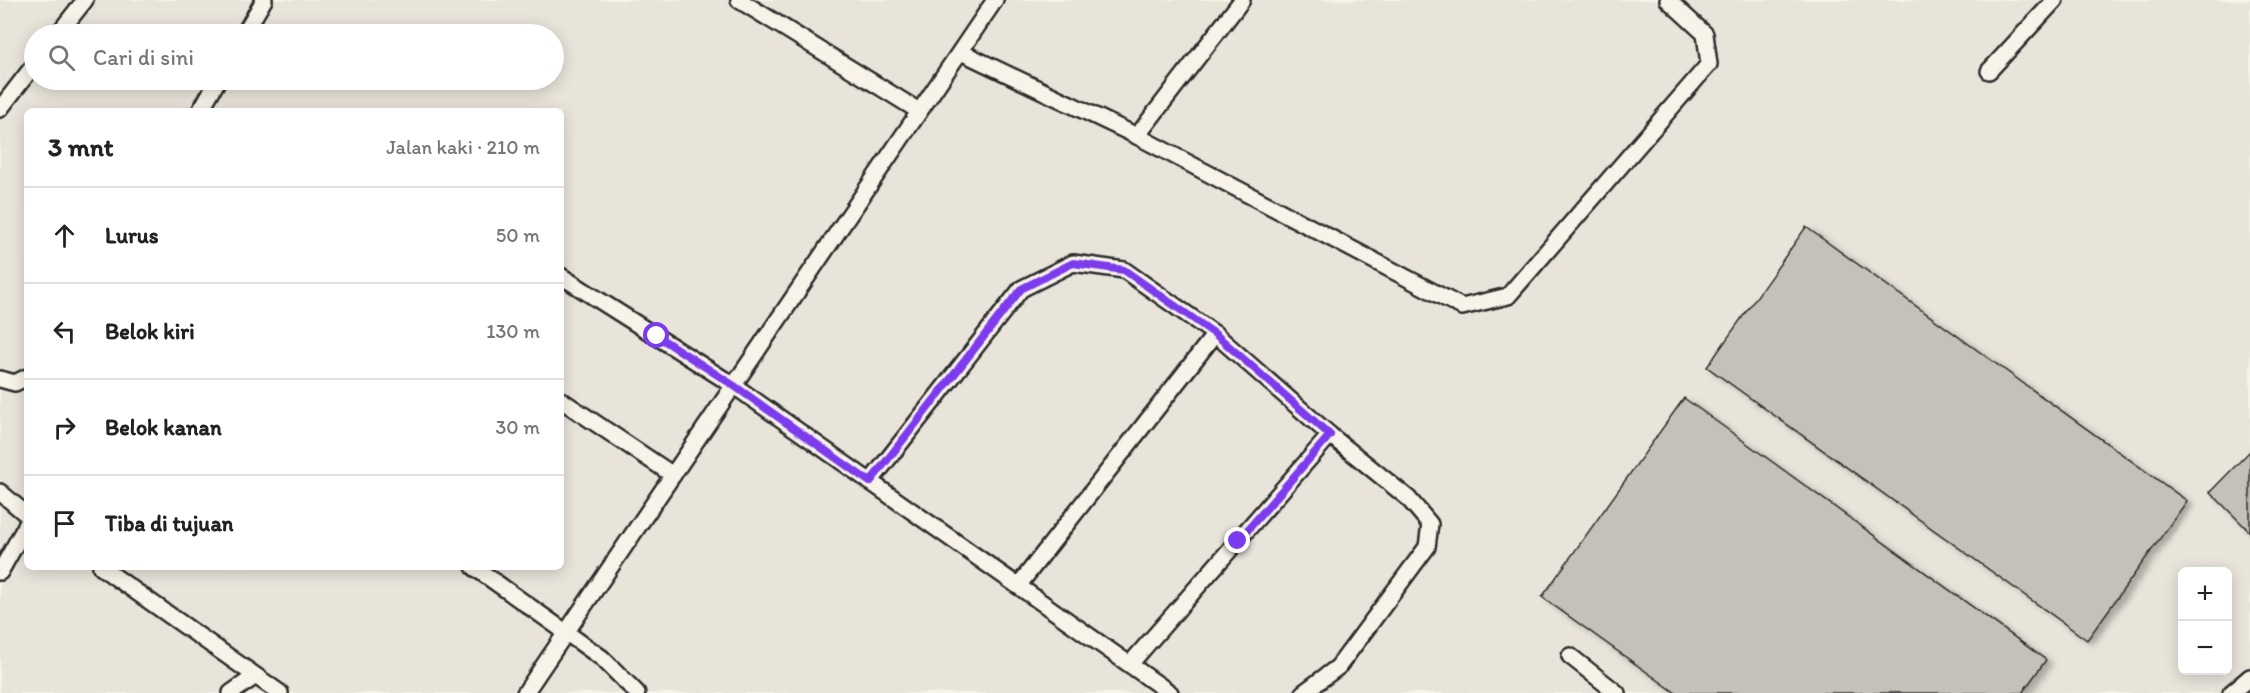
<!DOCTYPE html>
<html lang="id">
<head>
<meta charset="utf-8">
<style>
	:root { --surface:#fff; --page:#f2f2f2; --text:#222; --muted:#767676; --line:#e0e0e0 }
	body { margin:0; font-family:Itim,sans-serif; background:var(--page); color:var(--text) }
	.controls { position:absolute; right:18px; bottom:18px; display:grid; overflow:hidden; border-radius:9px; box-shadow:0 3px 15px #0003 }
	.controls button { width:54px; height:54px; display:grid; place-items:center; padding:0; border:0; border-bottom:2px solid var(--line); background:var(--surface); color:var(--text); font:30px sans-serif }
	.stop { position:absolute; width:18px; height:18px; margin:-14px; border:4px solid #7c3aed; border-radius:50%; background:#fff }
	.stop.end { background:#7c3aed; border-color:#fff; box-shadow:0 2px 6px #0008 }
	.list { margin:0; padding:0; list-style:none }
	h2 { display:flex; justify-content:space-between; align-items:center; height:78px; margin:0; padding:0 24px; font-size:26px }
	h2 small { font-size:20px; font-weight:400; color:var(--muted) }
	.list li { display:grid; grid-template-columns:39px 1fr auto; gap:18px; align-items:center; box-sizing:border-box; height:96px; padding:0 24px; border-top:2px solid var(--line) }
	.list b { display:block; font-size:22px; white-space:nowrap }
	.list em { font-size:20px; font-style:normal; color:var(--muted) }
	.icon { flex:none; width:33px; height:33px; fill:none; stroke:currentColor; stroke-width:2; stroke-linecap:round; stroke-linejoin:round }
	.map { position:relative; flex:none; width:2250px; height:693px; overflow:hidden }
	.search { position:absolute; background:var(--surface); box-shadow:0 3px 15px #0003; left:24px; top:24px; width:540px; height:66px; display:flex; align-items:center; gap:15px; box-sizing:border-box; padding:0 21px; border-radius:33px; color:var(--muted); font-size:22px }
	.panel { position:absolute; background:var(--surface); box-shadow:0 3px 15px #0003; left:24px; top:108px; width:540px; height:462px; border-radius:9px }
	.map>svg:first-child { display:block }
</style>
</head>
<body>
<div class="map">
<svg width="2250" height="693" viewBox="0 0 2250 693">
	<defs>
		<filter id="shadow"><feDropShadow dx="6" dy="4" stdDeviation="3" flood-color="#0004"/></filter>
	</defs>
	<rect width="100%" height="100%" fill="#f7f3e8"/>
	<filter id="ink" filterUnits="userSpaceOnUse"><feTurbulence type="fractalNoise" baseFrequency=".0167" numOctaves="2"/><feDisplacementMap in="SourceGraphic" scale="12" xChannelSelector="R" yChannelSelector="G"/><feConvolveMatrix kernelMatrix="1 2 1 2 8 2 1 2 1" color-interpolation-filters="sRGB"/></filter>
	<g filter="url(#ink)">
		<!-- built -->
		<path fill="#e8e4da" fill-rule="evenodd" d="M0,0H2250V693H0ZM34,34H554V80H34ZM27,111H561V567H27ZM2182,572H2228V670H2182Z"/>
		<!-- building -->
		<g fill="#c4c1b9" stroke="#2b2b2b" stroke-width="1.5" filter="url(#shadow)">
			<polygon points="1806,227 2187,501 2087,640 1707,367"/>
			<polygon points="1684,398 2046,660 2022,693 1676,693 1542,597"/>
			<polygon points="2250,451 2250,532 2210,492"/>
		</g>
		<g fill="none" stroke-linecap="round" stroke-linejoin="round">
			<!-- service casing -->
			<g stroke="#2b2b2b" stroke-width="20">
				<g id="service">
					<polyline points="739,0 919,111"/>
					<polyline points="58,34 85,0"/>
					<polyline points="244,34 264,0"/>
					<polyline points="961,52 1137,136 1462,307 1508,296 1709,64 1705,34 1668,0"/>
					<polyline points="1989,71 2055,0"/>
					<polyline points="0,109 34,65"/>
					<polyline points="200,111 218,80"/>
					<polyline points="1137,136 1242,0"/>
					<polyline points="561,276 733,385 1170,693"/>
					<polyline points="0,379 15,383 27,377"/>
					<polyline points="561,400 673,475"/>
					<polyline points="870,482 1021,289 1073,263 1124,270 1215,334 1330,435 1408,498 1430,524 1427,547 1338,667 1303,693"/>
					<polyline points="0,492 27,515"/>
					<polyline points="101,567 280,693"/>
					<polyline points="474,567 602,658 637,693"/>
					<polyline points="0,572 27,524"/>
					<polyline points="1018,586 1215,334"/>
					<polyline points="1570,656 1617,693"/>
					<polyline points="1130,664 1330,435"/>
					<polyline points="231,693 254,677"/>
					<polyline points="525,693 995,0"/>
					<polyline points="2231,693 2250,677"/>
				</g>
			</g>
			<!-- service -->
			<use href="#service" stroke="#f7f3e8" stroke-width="15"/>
		</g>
	</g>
	<g fill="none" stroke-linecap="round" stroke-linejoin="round" filter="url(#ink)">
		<!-- route -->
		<polyline stroke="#7c3aed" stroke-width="8" points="657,336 733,385 870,482 1021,289 1073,263 1124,270 1215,334 1330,435 1238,541"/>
	</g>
</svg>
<div class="controls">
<button>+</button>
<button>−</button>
</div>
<div class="stop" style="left:657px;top:336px"></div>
<div class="stop end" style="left:1238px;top:541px"></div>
<div class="search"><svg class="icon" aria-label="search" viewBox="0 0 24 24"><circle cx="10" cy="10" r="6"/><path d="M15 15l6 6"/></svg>Cari di sini</div>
<section class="panel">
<h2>3 mnt<small>Jalan kaki · 210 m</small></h2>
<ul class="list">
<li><svg class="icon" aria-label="ahead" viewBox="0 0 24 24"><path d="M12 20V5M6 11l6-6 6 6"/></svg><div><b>Lurus</b></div><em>50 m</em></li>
<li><svg class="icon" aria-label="left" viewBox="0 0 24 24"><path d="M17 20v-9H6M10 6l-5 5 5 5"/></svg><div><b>Belok kiri</b></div><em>130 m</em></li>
<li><svg class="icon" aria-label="right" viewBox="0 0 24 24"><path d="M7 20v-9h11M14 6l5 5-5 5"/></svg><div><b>Belok kanan</b></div><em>30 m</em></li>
<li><svg class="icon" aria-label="arrive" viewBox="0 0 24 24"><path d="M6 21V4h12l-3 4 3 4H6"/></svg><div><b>Tiba di tujuan</b></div></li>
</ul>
</section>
</div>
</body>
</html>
